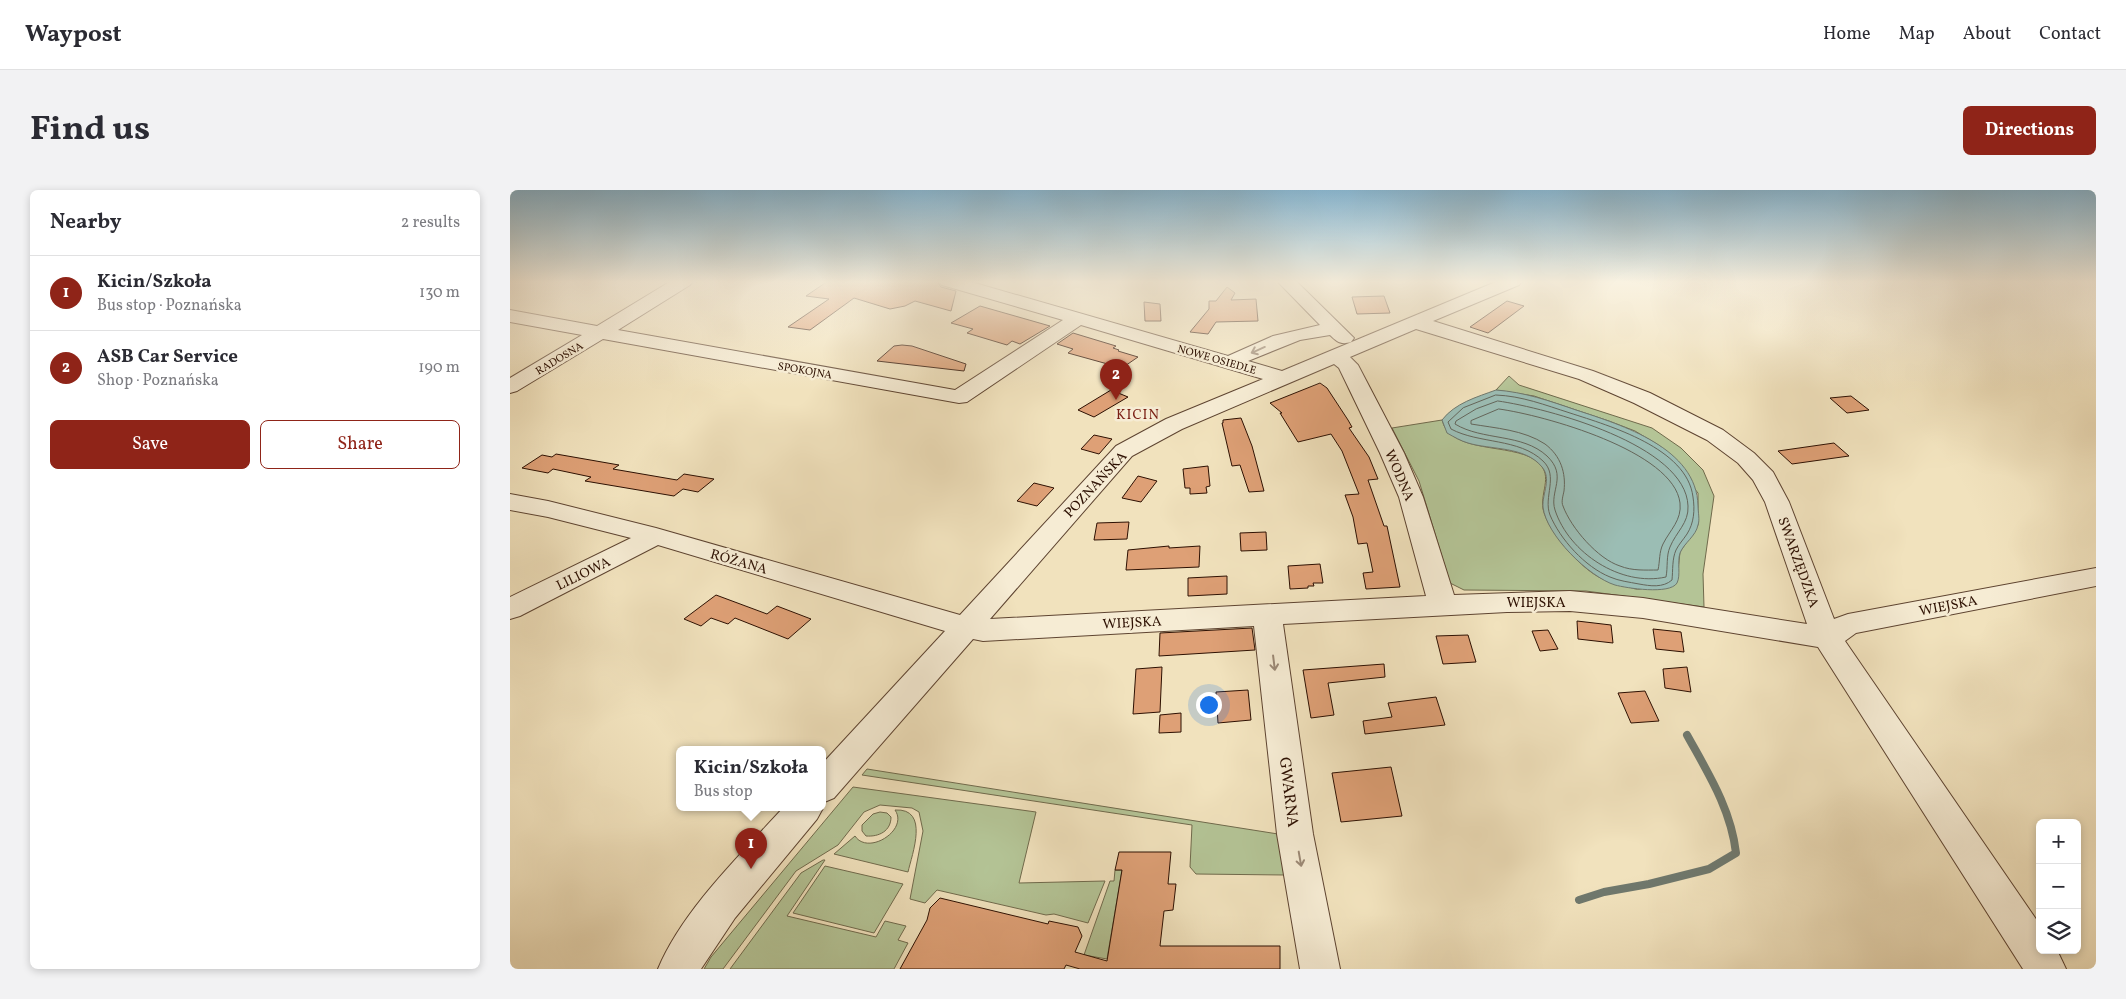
<!DOCTYPE html>
<html lang="en">
<head>
<meta charset="utf-8">
<style>
	:root { --surface:#fff; --page:#f2f2f3; --text:#2b2b33; --muted:#7c7c81; --line:#e1e1e2; --accent:#8f2418 }
	body { margin:0; font-family:Vollkorn,serif; background:var(--page); color:var(--text) }
	.controls { position:absolute; right:15px; bottom:15px; display:grid; overflow:hidden; border-radius:8px; box-shadow:0 2px 8px #0003 }
	.controls button { width:45px; height:45px; display:grid; place-items:center; padding:0; border:0; border-bottom:1px solid var(--line); background:var(--surface); color:var(--text); font:25px sans-serif }
	.you { position:absolute; left:698px; top:514px; width:18px; height:18px; margin:-12px; border:4px solid #fff; border-radius:50%; background:#1a73e8; box-shadow:0 0 0 8px #1a73e833 }
	.badge { display:grid; place-items:center; width:32px; height:32px; border-radius:50%; background:var(--accent); color:#fff; font-size:16px; font-weight:700 }
	.pin { position:absolute; translate:-50% -41px; filter:drop-shadow(0 1px 2px #0008) }
	.pin::after { content:''; position:absolute; top:26px; width:18px; height:15px; background:inherit; clip-path:polygon(0 0,100% 0,50% 100%) }
	.popup { position:absolute; left:166px; top:556px; width:150px; height:65px; box-sizing:border-box; display:grid; place-content:center; border-radius:8px; background:var(--surface); filter:drop-shadow(0 1px 4px #0005); font-size:16px; white-space:nowrap; color:var(--muted) }
	.popup b { font-size:19px; color:var(--text) }
	.popup::after { content:''; position:absolute; left:50%; top:100%; margin-left:-10px; border:10px solid transparent; border-top-color:var(--surface) }
	.list { margin:0; padding:0; list-style:none }
	h2 { display:flex; justify-content:space-between; align-items:center; height:65px; margin:0; padding:0 20px; font-size:21px }
	h2 small { font-size:16px; font-weight:400; color:var(--muted) }
	.list li { display:grid; grid-template-columns:32px 1fr auto; gap:15px; align-items:center; box-sizing:border-box; height:75px; padding:0 20px; border-top:1px solid var(--line) }
	.list b { display:block; font-size:19px; white-space:nowrap }
	.list p { margin:0; font-size:16px; white-space:nowrap; color:var(--muted) }
	.list em { font-size:16px; font-style:normal; color:var(--muted) }
	.actions { display:flex; gap:10px; padding:15px 20px }
	.actions a { flex:1; padding:11px 0; border:1px solid var(--accent); border-radius:8px; text-align:center; font-size:18px; color:var(--accent) }
	.actions .main { background:var(--accent); color:#fff }
	.icon { flex:none; width:28px; height:28px; fill:none; stroke:currentColor; stroke-width:2; stroke-linecap:round; stroke-linejoin:round }
	.map { position:relative; flex:none; width:1586px; height:779px; overflow:hidden; border-radius:8px }
	header { display:flex; align-items:center; gap:30px; box-sizing:border-box; height:70px; padding:0 25px; background:var(--surface); border-bottom:1px solid var(--line) }
	header strong { font-size:24px }
	nav { display:flex; gap:28px; margin-inline-start:auto; font-size:18px }
	.intro { display:flex; align-items:center; justify-content:space-between; box-sizing:border-box; height:120px; padding:0 30px }
	h1 { margin:0; font-size:35px }
	.button { padding:12px 22px; border-radius:8px; background:var(--accent); color:#fff; font-size:18px; font-weight:700 }
	main { display:flex; gap:30px; padding:0 30px }
	aside { flex:1; background:var(--surface); border-radius:8px; box-shadow:0 2px 8px #0003 }
	.map>svg:first-child { display:block }
</style>
</head>
<body>
<header>
<strong>Waypost</strong>
<nav><a>Home</a><a>Map</a><a>About</a><a>Contact</a></nav>
</header>
<div class="intro"><h1>Find us</h1><a class="button">Directions</a></div>
<main>
<aside>
<h2>Nearby<small>2 results</small></h2>
<ul class="list">
<li><span class="badge">1</span><div><b>Kicin/Szkoła</b><p>Bus stop · Poznańska</p></div><em>130 m</em></li>
<li><span class="badge">2</span><div><b>ASB Car Service</b><p>Shop · Poznańska</p></div><em>190 m</em></li>
</ul>
<div class="actions"><a class="main">Save</a><a>Share</a></div>
</aside>
<div class="map">
<svg width="1586" height="779" viewBox="0 0 1586 779">
	<rect width="100%" height="100%" fill="#f1e2bd"/>
	<filter id="stains"><feTurbulence type="fractalNoise" baseFrequency=".004" numOctaves="4"/><feColorMatrix values="0 0 0 0 .2 0 0 0 0 .09 0 0 0 0 .02 0 0 0 .5 -.17"/></filter>
	<radialGradient id="worn" r=".72"><stop offset=".6" stop-color="#630" stop-opacity="0"/><stop offset="1" stop-color="#630" stop-opacity=".3"/></radialGradient>
	<!-- green -->
	<g fill="#b4c496" stroke="#706a4c">
		<path d="M999,186L1009,195L1142,238L1171,258L1193,280L1204,306L1193,384L1194,417L1076,401L954,400L940,393L909,291L882,238L932,230C940,264 1001,253 1025,270C1045,284 1030,300 1033,319C1038,341 1068,375 1087,386C1097,392 1108,395 1119,397C1122,398 1127,400 1130,399C1140,397 1158,386 1168,381L1170,362L1188,335V303L1150,256L1125,241L1099,231L1024,206L986,200Z"/>
		<polygon points="357,579 768,644 774,685 686,684 680,677 682,635 352,585"/>
		<polygon points="343,597 526,622 509,693 595,691 578,733 544,724 536,725 427,700 415,713 400,709 413,641 409,622 402,618 370,615 354,622 328,655 286,681 213,779 194,779 201,767"/>
		<path d="M385,620C420,618 402,664 398,682L324,664L345,646C358,666 399,640 385,620Z"/>
		<path d="M370,622L377,623L381,627C381,641 369,647 356,646L352,641V635L363,624Z"/>
		<polygon points="313,670 315,670 277,726 366,747 375,731 396,736 388,750 398,753 384,779 220,779 291,683"/>
		<polygon points="315,676 393,694 364,743 283,723"/>
		<polygon points="605,680 612,680 597,769 574,765 600,691 604,691"/>
	</g>
	<!-- water -->
	<path fill="#9bbdb4" stroke="#6f786d" d="M986,200C1014,202 1040,211 1066,220C1112,235 1187,258 1188,316C1188,322 1190,330 1188,335C1186,346 1174,353 1170,363C1167,372 1171,385 1167,393C1160,405 1116,398 1105,395C1079,387 1036,345 1033,317C1032,303 1042,289 1032,277C1015,256 981,260 958,253C951,251 944,247 937,243L932,230C945,213 967,207 986,200Z"/>
	<g fill="none" stroke-linecap="round" stroke-linejoin="round">
		<!-- shore -->
		<g stroke="#64665b" stroke-width="1">
			<path d="M986,205C1012,206 1035,215 1060,223C1100,236 1177,258 1183,307C1185,320 1184,333 1177,344C1173,350 1169,354 1166,360C1162,369 1163,380 1162,390C1153,398 1140,396 1129,394C1119,392 1109,391 1100,387C1075,377 1050,349 1040,325C1033,307 1049,286 1033,271C1009,248 969,254 941,239L938,232L953,218Z"/>
			<path d="M988,211C1037,218 1176,255 1178,316C1179,333 1166,342 1160,357C1156,366 1158,377 1156,387C1111,397 1059,363 1045,320C1039,301 1058,286 1037,266C1012,243 973,251 945,234L946,231L966,219Z"/>
			<path d="M989,219C1033,225 1164,261 1170,313C1172,330 1160,340 1153,354C1149,362 1150,371 1148,380C1136,380 1122,381 1110,376C1088,369 1061,338 1053,316C1051,312 1053,306 1054,301C1056,283 1051,266 1035,254C1014,240 985,238 961,234V231Z"/>
		</g>
		<!-- stream -->
		<path stroke="#6f786d" stroke-width="8" d="M1069,710L1094,702L1139,694L1199,679L1226,663C1221,619 1198,583 1177,545"/>
	</g>
	<!-- building -->
	<g fill="#dea076" stroke="#2d1002">
		<polygon points="318,91 427,91 431,97 446,101 441,121 405,111 395,116 380,119 344,108 300,140 278,137 319,109 296,106"/>
		<polygon points="717,97 725,103 721,110 746,109 748,131 706,132 698,144 680,142 699,119 699,111 706,111"/>
		<polygon points="874,106 880,123 847,124 842,107"/>
		<polygon points="997,111 1014,116 978,143 960,137"/>
		<polygon points="634,112 650,114 651,131 635,131"/>
		<polygon points="470,116 540,136 510,154 502,151 497,155 457,143 463,139 441,133"/>
		<polygon points="563,143 606,156 603,158 609,160 608,161 628,167 612,178 558,163 563,159 547,154"/>
		<polygon points="392,155 402,156 456,174 454,181 367,171 384,156"/>
		<polygon points="810,193 817,198 838,230 842,237 839,238 859,267 868,289 858,290 874,336 877,336 890,397 856,399 853,383 863,382 857,353 848,354 843,327 835,305 849,304 832,261 821,244 788,252 770,223 772,223 760,213"/>
		<polygon points="601,200 618,207 584,227 568,220"/>
		<polygon points="1341,206 1359,220 1337,223 1320,208"/>
		<polygon points="731,228 742,256 754,301 739,302 730,275 722,276 712,233 713,233 713,230"/>
		<polygon points="584,245 602,249 589,264 571,259"/>
		<polygon points="1324,253 1339,266 1282,274 1268,261"/>
		<polygon points="46,264 109,275 103,279 167,290 174,284 204,289 188,302 173,299 164,306 75,291 81,287 43,279 38,283 12,278 32,265 42,267"/>
		<polygon points="698,276 700,296 696,297 697,303 680,304 680,298 675,298 673,279"/>
		<polygon points="628,286 647,291 631,312 612,308"/>
		<polygon points="524,293 544,298 527,316 507,311"/>
		<polygon points="619,332 617,349 584,350 587,333"/>
		<polygon points="756,342 757,360 731,361 730,343"/>
		<polygon points="659,356 659,358 690,356 689,377 616,380 618,360"/>
		<polygon points="810,374 813,393 803,393 804,396 798,396 798,398 780,399 778,376"/>
		<polygon points="717,386 717,404 678,406 678,388"/>
		<polygon points="206,405 257,424 267,416 301,429 278,449 225,428 218,434 201,428 191,436 174,429"/>
		<polygon points="1067,431 1101,435 1103,453 1068,449"/>
		<polygon points="742,438 745,460 649,466 650,443"/>
		<polygon points="1143,439 1171,442 1174,462 1146,459"/>
		<polygon points="1038,440 1048,459 1030,461 1022,441"/>
		<polygon points="958,445 966,472 933,474 926,446"/>
		<polygon points="874,474 875,487 818,493 824,525 801,528 793,480"/>
		<polygon points="652,477 650,522 623,524 626,479"/>
		<polygon points="1177,477 1181,502 1155,498 1153,479"/>
		<polygon points="738,500 741,530 708,533 706,502"/>
		<polygon points="1135,501 1149,531 1121,533 1108,503"/>
		<polygon points="926,507 935,535 855,544 853,531 882,527 878,513"/>
		<polygon points="671,523 671,542 649,543 650,525"/>
		<polygon points="881,577 892,626 831,632 822,583"/>
		<polygon points="609,662 661,662 658,694 666,694 663,720 654,721 650,756 770,756 770,779 570,779 556,775 554,779 390,779 417,730 420,718 430,708 538,734 539,731 568,737 572,746 565,762 597,771 612,680 605,680"/>
	</g>
	<g fill="none" stroke-linecap="round" stroke-linejoin="round">
		<!-- minor casing -->
		<g stroke="#5e4431" stroke-width="2">
			<g id="minor">
				<path d="M161,91H183L180,95L108,140L445,200L553,130L432,95L429,91H458L718,166L763,146L810,135L767,91H786L844,148L841,152C831,155 827,152 820,145L790,150L738,171L772,181L988,91H1012L1009,95L923,131L1083,181L1140,203L1213,240L1244,263L1263,282L1279,312L1324,429L1338,424L1586,378V396L1346,443L1335,451L1530,735V760H1547L1556,779H1513L1308,457L1133,428L1060,421L997,422L773,434L803,644L830,779H790L767,644L744,436L473,451L463,449L324,608L312,613V574L435,441L148,355L10,426L0,429V407L121,348L38,327L0,320V304L38,311L146,338L450,425L606,256L656,229L753,189L571,135L457,212L449,213L93,149L7,201L0,203V188L72,145L0,132V120L87,136ZM906,139L1069,189L1124,213L1197,250L1228,273L1243,290L1255,312L1297,434L1133,408L1060,401L944,405L913,307L894,263L848,175L840,167ZM824,174L829,178L870,263L889,307L916,406L480,429L622,266L672,239Z"/>
				<path d="M273,618H313L307,629L225,728L191,779H148C172,721 231,664 273,618Z"/>
			</g>
		</g>
		<!-- minor -->
		<use href="#minor" fill="#f6ecd4" fill-rule="evenodd"/>
	</g>
	<!-- one-way arrows -->
	<defs><path id="oneway-shaft" d="M-6 0H5M1.5-3L5.5 0L1.5 3" fill="none" stroke-width="1.6" stroke-linecap="round" stroke-linejoin="round" transform="scale(1.25)"/></defs>
	<g stroke="#9c8976">
		<use href="#oneway-shaft" transform="translate(748 160) rotate(156)"/>
		<use href="#oneway-shaft" transform="translate(764 473) rotate(83)"/>
		<use href="#oneway-shaft" transform="translate(790 669) rotate(80)"/>
	</g>
	<!-- sky -->
	<linearGradient id="sky" x2="0" y2="1"><stop stop-color="#89b8d3"/><stop offset="0.46" stop-color="#f9f2e1"/><stop offset="1" stop-color="#f9f2e1" stop-opacity="0"/></linearGradient>
	<rect width="1586" height="200" fill="url(#sky)"/>
	<g text-anchor="middle" stroke-width="5" stroke-linejoin="round" paint-order="stroke">
		<!-- far-street labels -->
		<g font-size="11" fill="#2d1002" stroke="#f6ecd4">
			<text transform="translate(49 168) rotate(-31)" y="4">RADOSNA</text>
			<text transform="translate(707 169) rotate(16)" y="4">NOWE OSIEDLE</text>
			<text transform="translate(295 180) rotate(10)" y="4">SPOKOJNA</text>
		</g>
		<!-- far-quarter labels -->
		<g font-size="14" letter-spacing="1" fill="#7a1f14" stroke="#f6ecd4">
			<text x="628" y="229">KICIN</text>
		</g>
		<!-- street labels -->
		<g font-size="14" fill="#2d1002" stroke="#f6ecd4">
			<text transform="translate(890 285) rotate(67)" y="5">WODNA</text>
			<text transform="translate(585 294) rotate(-47)" y="5">POZNAŃSKA</text>
			<text transform="translate(229 371) rotate(16)" y="5">RÓŻANA</text>
			<text transform="translate(1289 372) rotate(70)" y="5">SWARZĘDZKA</text>
			<text transform="translate(73 383) rotate(-26)" y="5">LILIOWA</text>
			<text x="1026" y="417">WIEJSKA</text>
			<text transform="translate(1438 415) rotate(-11)" y="5">WIEJSKA</text>
			<text transform="translate(622 432) rotate(-3)" y="5">WIEJSKA</text>
		</g>
		<!-- near-street labels -->
		<g font-size="16" fill="#2d1002" stroke="#f6ecd4">
			<text transform="translate(780 602) rotate(83)" y="6">GWARNA</text>
		</g>
	</g>
	<rect width="100%" height="100%" filter="url(#stains)"/>
	<rect width="100%" height="100%" fill="url(#worn)"/>
</svg>
<div class="controls">
<button>+</button>
<button>−</button>
<button><svg class="icon" aria-label="layers" viewBox="0 0 24 24"><path d="M12 4l9 5-9 5-9-5zM3 14l9 5 9-5"/></svg></button>
</div>
<div class="you"></div>
<div class="pin badge" style="left:241px;top:679px">1</div>
<div class="popup"><b>Kicin/Szkoła</b>Bus stop</div>
<div class="pin badge" style="left:606px;top:210px">2</div>
</div>
</main>
</body>
</html>
